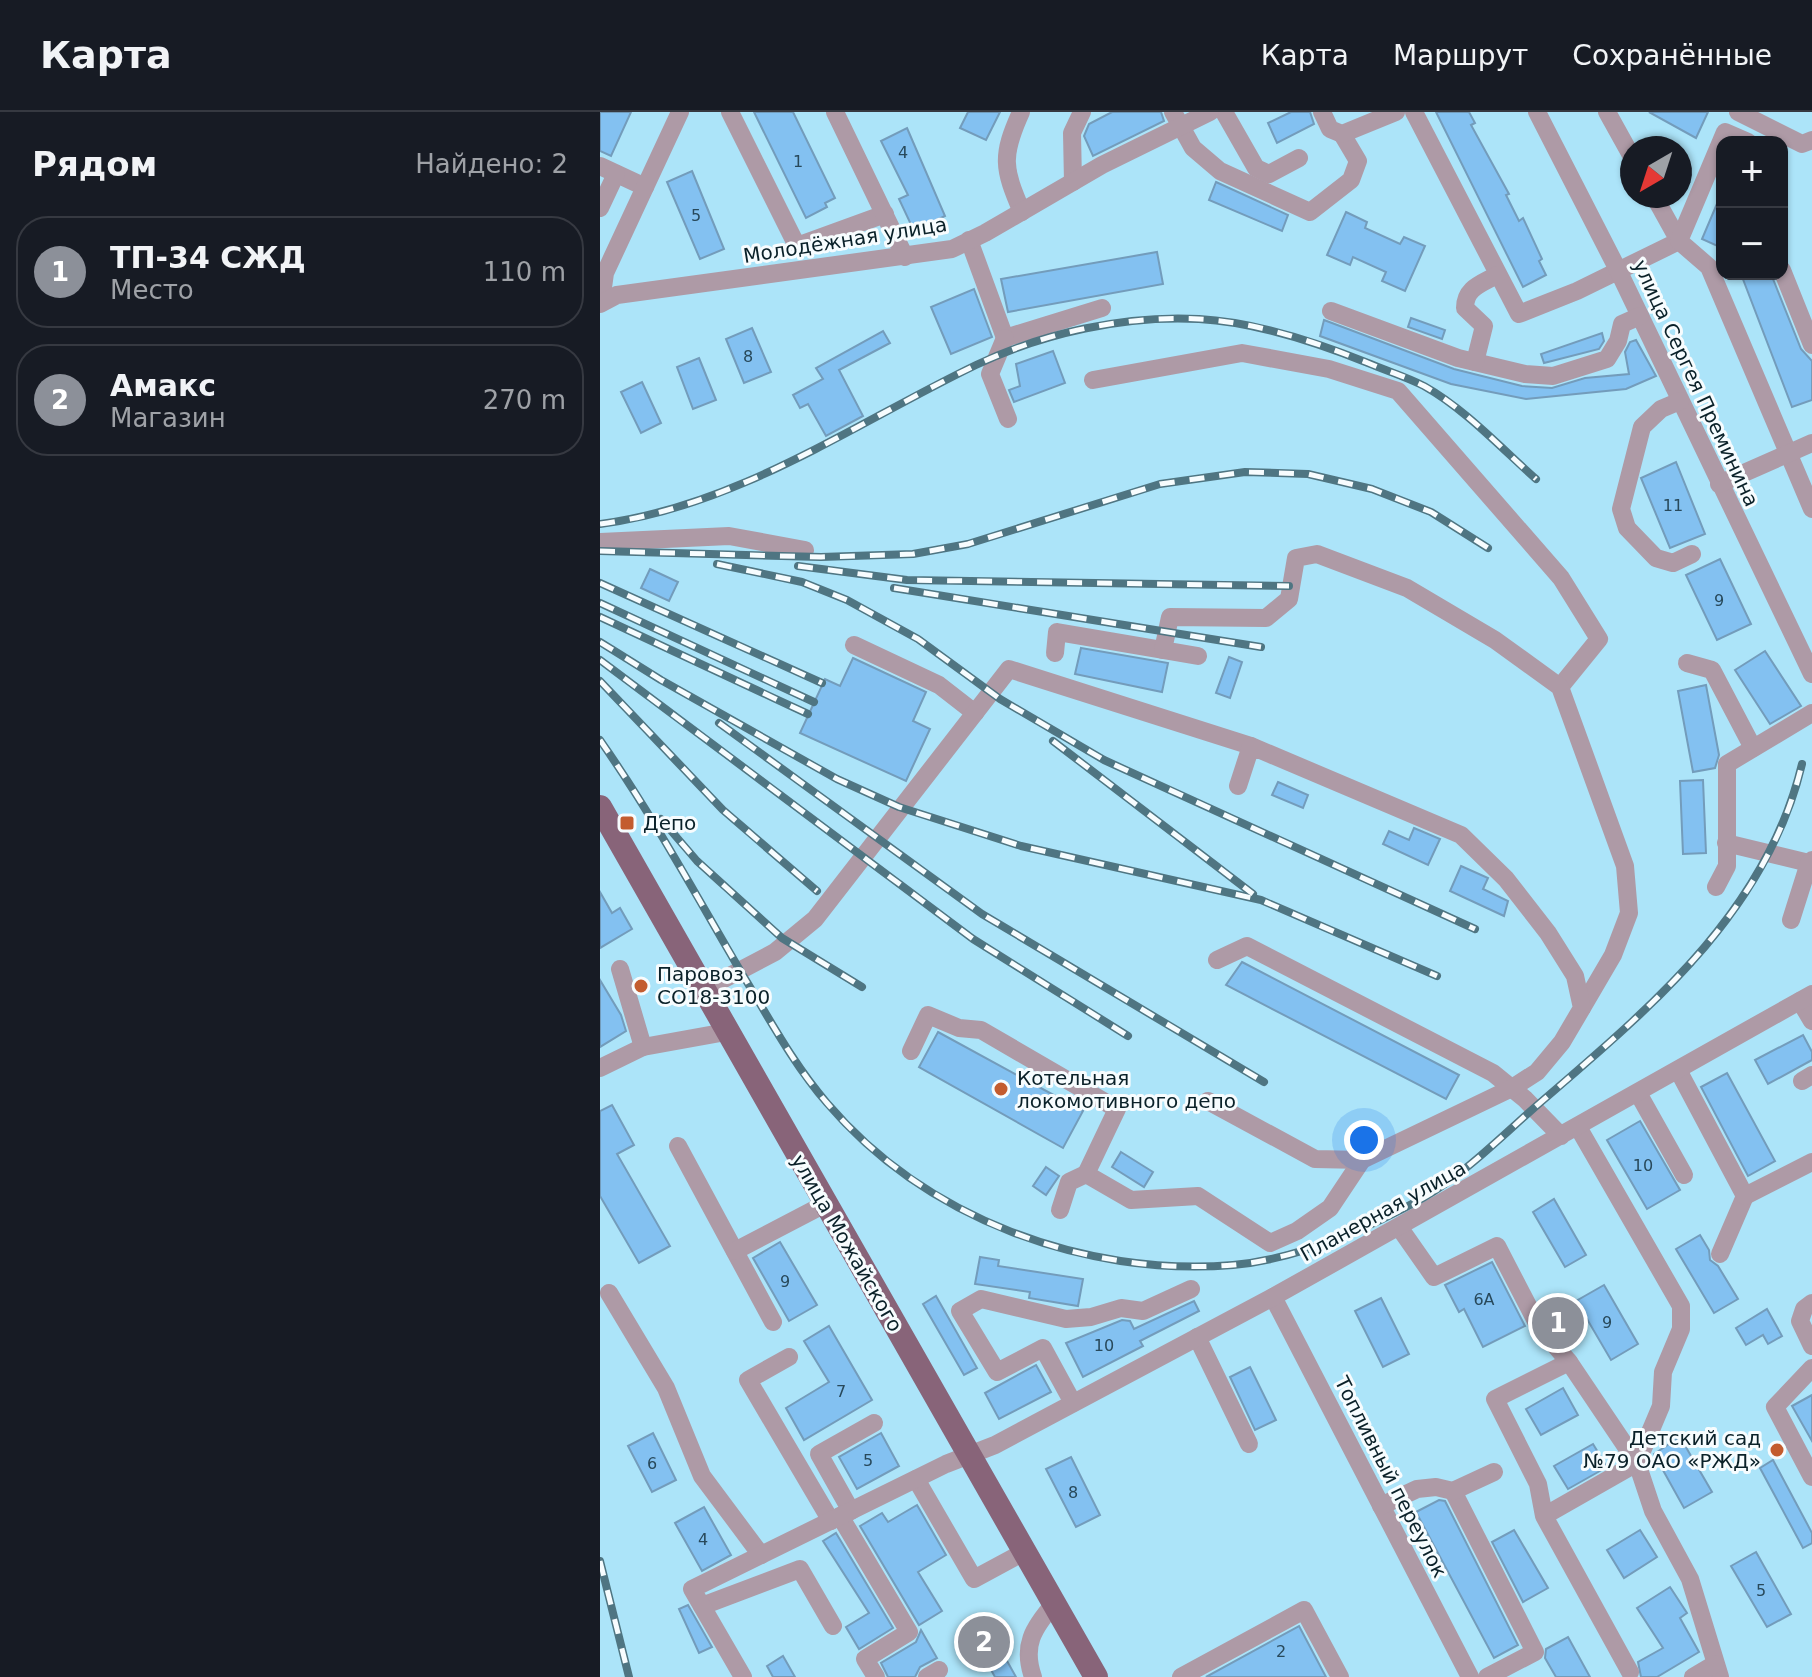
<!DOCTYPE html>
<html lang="ru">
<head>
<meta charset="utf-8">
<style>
	:root { --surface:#171b24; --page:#242831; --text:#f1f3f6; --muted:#9ea1a6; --line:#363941; --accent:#8c9099 }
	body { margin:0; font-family:"DejaVu Sans",sans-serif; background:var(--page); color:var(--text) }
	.controls { position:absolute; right:24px; top:24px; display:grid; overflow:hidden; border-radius:16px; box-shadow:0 2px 6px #0004 }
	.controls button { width:72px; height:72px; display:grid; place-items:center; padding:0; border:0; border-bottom:2px solid var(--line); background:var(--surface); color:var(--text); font:40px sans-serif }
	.compass { position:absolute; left:1020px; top:24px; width:72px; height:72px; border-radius:50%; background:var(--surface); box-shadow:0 2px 6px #0004; rotate:219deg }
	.you { position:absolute; left:764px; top:1028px; width:28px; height:28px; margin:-20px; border:6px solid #fff; border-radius:50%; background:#1a73e8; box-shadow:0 0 0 12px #1a73e833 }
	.badge { display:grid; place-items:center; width:52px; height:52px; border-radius:50%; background:var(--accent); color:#fff; font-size:26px; font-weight:700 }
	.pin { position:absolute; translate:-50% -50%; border:4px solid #fff; box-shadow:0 2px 8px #0006 }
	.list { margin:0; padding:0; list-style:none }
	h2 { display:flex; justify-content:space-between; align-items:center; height:104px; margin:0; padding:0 32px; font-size:34px }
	h2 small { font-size:26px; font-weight:400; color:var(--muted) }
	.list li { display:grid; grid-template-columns:52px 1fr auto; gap:24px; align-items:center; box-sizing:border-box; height:112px; margin:0 16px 16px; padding:0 16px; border:2px solid var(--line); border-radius:32px }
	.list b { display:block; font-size:30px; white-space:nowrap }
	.list p { margin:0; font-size:26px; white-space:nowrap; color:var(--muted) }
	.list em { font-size:26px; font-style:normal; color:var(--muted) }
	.map { position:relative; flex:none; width:1212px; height:1565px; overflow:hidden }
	header { display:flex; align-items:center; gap:48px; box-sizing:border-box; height:112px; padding:0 40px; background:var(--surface); border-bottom:2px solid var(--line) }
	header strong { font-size:38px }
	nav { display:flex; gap:44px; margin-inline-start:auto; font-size:28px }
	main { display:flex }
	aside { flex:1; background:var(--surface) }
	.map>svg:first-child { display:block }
</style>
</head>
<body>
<header>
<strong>Карта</strong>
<nav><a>Карта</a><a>Маршрут</a><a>Сохранённые</a></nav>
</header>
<main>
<aside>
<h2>Рядом<small>Найдено: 2</small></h2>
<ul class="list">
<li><span class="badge">1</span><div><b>ТП-34 СЖД</b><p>Место</p></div><em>110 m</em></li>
<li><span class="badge">2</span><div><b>Амакс</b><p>Магазин</p></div><em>270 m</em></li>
</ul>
</aside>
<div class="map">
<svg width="1212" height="1565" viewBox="0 0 1212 1565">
	<rect width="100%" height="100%" fill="#ace4f9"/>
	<!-- building -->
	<g fill="#83c1f1" stroke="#739cbb" stroke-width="2">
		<polygon points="0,0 31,0 11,44 0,39"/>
		<polygon points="154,0 193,0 235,86 225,91 227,95 206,106"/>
		<polygon points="368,0 400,0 386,28 360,16"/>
		<polygon points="512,0 561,0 564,9 493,44 484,24 489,12"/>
		<polygon points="691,0 710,0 714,12 677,31 668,11"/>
		<polygon points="836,0 869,0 875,11 871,13 909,82 906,83 919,109 923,106 942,147 939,149 946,163 923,175"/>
		<polygon points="1049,0 1108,0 1096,26"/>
		<polygon points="307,16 345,104 314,119 299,87 308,83 281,29"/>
		<polygon points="92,59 124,137 100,147 67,70"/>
		<polygon points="616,70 688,103 682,119 609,88"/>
		<polygon points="1122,80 1122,136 1102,127"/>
		<polygon points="746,100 767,110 765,116 800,132 804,125 825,134 805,179 782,169 786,160 753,145 750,153 727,143"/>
		<polygon points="557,140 563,172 408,200 401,167"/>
		<polygon points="1141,162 1171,162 1201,237 1212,249 1212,288 1192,295"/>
		<polygon points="374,177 392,225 351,242 331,195"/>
		<polygon points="811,206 845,218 842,227 808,215"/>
		<polygon points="724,208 854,257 922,274 952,276 985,266 1029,262 1025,240 1030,230 1036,228 1056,264 1026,277 926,287 851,272 720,224"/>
		<polygon points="152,216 171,260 144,271 126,227"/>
		<polygon points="283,219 290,231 239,258 263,304 226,324 208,292 200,296 193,283 223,267 216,256"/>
		<polygon points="1002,221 1004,229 999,237 944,251 941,242"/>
		<polygon points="453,239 465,271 414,290 409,278 420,274 416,252"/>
		<polygon points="99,246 116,288 93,297 77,255"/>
		<polygon points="42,270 61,311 41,321 21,280"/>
		<polygon points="1076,350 1105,422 1070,436 1041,366"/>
		<polygon points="1120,447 1151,512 1117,528 1086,463"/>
		<polygon points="50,457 78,470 69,489 41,476"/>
		<polygon points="481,536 568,551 562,580 475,562"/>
		<polygon points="1165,539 1201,594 1170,612 1135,558"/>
		<polygon points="629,545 642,550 630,586 616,581"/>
		<polygon points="253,546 326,580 313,609 330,617 306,669 200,621 225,567 240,574"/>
		<polygon points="1106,573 1119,643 1115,656 1093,660 1078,579"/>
		<polygon points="1103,668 1106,741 1083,742 1080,669"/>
		<polygon points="678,670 708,683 703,696 672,683"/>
		<polygon points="814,716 840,727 828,753 783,732 789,719 809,728"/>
		<polygon points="861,754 888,766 883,777 908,789 904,804 850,779"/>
		<polygon points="0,780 12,801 20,796 32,817 0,836"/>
		<polygon points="642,850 859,963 846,987 626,873"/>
		<polygon points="0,868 21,903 26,919 0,935"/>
		<polygon points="338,920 483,999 463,1036 319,955"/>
		<polygon points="1203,923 1212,940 1212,948 1168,972 1155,948"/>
		<polygon points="1127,961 1175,1049 1148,1064 1101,975"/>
		<polygon points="12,993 34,1033 17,1042 70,1134 39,1151 0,1084 0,999"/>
		<polygon points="1040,1009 1080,1078 1047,1097 1007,1028"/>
		<polygon points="521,1040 553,1060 544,1075 512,1055"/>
		<polygon points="446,1055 459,1064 446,1083 433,1074"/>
		<polygon points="954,1087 986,1143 965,1155 933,1100"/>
		<polygon points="1100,1123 1109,1138 1110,1148 1118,1154 1138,1187 1114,1201 1076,1137"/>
		<polygon points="180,1130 217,1193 189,1209 153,1146"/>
		<polygon points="380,1145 399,1148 398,1154 483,1167 478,1194 429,1186 430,1180 375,1172"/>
		<polygon points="892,1150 925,1214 883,1235 864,1197 859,1200 845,1173"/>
		<polygon points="1004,1173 1038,1232 1011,1248 987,1207 960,1221 948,1205"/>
		<polygon points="336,1184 377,1256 364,1263 323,1192"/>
		<polygon points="781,1186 809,1242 783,1255 755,1199"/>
		<polygon points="594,1189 599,1199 540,1229 543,1234 483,1265 466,1231 522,1208 530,1209 534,1217"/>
		<polygon points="1167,1197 1182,1224 1168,1232 1163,1223 1146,1233 1136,1216"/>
		<polygon points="229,1214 272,1288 204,1328 186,1296 229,1270 204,1229"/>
		<polygon points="436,1253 451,1280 399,1307 385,1281"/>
		<polygon points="650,1255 676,1308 655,1318 630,1265"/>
		<polygon points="963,1276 978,1303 941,1323 926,1297"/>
		<polygon points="1212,1283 1212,1329 1192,1294"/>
		<polygon points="53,1321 76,1368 52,1380 28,1334"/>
		<polygon points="281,1321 299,1354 257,1377 239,1345"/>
		<polygon points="1080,1325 1112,1380 1084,1396 1054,1342"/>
		<polygon points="993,1332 1007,1355 968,1377 954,1354"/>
		<polygon points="471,1345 500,1403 476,1415 446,1357"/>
		<polygon points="1173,1348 1212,1421 1212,1431 1203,1436 1160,1356"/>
		<polygon points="839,1388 845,1389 918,1533 894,1546 816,1400"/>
		<polygon points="317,1393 346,1443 318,1460 342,1499 319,1513 260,1414 282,1401 288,1410"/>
		<polygon points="104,1395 131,1443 102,1459 75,1411"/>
		<polygon points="914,1418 948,1476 923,1490 892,1430"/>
		<polygon points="1040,1418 1057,1445 1024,1466 1007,1438"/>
		<polygon points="236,1421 293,1516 259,1537 246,1515 269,1501 223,1429"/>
		<polygon points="1156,1440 1191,1502 1167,1515 1131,1454"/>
		<polygon points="1070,1475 1087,1501 1080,1506 1099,1540 1057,1565 1041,1565 1038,1550 1063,1536 1037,1496"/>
		<polygon points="88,1493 112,1535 99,1541 79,1497"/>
		<polygon points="387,1513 416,1565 395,1565 371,1522"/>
		<polygon points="699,1514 726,1565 606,1565"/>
		<polygon points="321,1518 337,1546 320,1555 315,1565 288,1565 281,1551 316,1530"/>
		<polygon points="968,1525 990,1565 956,1565 945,1546 946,1537"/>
		<polygon points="183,1544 195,1565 173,1565 167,1554"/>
	</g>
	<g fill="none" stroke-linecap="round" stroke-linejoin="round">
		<!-- minor -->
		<g stroke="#ae9aa6" stroke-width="18">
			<polyline points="130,0 197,134 285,102"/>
			<polyline points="235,0 305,145"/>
			<path d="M421,0C401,44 403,56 422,100"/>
			<polyline points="573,0 593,36 620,59 710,100 751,68 758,49 742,22"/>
			<polyline points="624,0 656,56 669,62 699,46"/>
			<polyline points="722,0 730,17 742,22 796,0"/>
			<polyline points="814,0 919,202 977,179 1079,129 1054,84"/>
			<polyline points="937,0 1018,158 1212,562"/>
			<polyline points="1007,0 1032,45"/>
			<polyline points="1138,0 1202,32 1212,28"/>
			<polyline points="1148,30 1125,20 1079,129 1109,155 1212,397"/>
			<polyline points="0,54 45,75"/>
			<polyline points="473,70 472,21 482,0"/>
			<polyline points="0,96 16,62"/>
			<polyline points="369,128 405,226 502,196"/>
			<polyline points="1182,158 1212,233"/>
			<polyline points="1,190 5,161 80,0"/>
			<polyline points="0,192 17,183 352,137 385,121 502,53 610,0"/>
			<polyline points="731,199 858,246 925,262 953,264 1007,247 1018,229 1022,212 1040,204"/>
			<polyline points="405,226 390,262 408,307"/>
			<path d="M875,250L884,214L865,196C865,176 881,172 897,163"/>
			<polyline points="493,268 642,241 729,257 798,279 961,466 999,527 960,575"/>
			<polyline points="1080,289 1061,297 1042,315 1021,397 1027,416 1056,446 1073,451 1092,442"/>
			<polyline points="1119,372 1212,331"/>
			<polyline points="0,430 129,424 205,438"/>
			<polyline points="254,533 339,573 375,601"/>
			<polyline points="455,541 457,520 563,538"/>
			<polyline points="598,544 563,538 570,505 666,506 689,487 696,446 717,442 807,476 895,528 960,575 1025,754 1029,801 1013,843 982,896"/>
			<polyline points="1087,551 1112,558 1153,636"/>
			<polyline points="1126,731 1209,751 1212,748"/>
			<polyline points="1116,775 1127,754 1127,652 1212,601"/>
			<polyline points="1191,808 1209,751"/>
			<polyline points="617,848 647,834 893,961 925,987 961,1024"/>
			<polyline points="20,857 43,935"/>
			<polyline points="103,878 175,840 215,807 409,557 651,634"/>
			<polyline points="1200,889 1212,909"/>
			<polyline points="311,939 328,903 359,916 381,918 517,997 486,1062 531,1088 598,1084 670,1131 697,1119 730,1096 762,1048 912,976 937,960 962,930 982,896 975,864 948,821 906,767 861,723 651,634 638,674"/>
			<polyline points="0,956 43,935 126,920"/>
			<polyline points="1078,958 1145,1084 1120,1142"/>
			<polyline points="1202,969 1212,963"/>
			<polyline points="1038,981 1084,1063"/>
			<polyline points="608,989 715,1047 762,1048"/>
			<polyline points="978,1015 1081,1194 1081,1217 1063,1260 1061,1294 1037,1351 1053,1399 1090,1467 1120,1565"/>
			<polyline points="78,1034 173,1210"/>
			<polyline points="1145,1084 1212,1050"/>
			<polyline points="460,1098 469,1070 486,1062"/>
			<polyline points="799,1115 834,1165 897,1134 938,1213 969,1250"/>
			<polyline points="135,1139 225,1092"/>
			<polyline points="9,1181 66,1276 102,1364 161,1443"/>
			<polyline points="673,1185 870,1565"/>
			<polyline points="1212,1191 1204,1197 1200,1209 1212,1234"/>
			<polyline points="597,1225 649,1332"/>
			<polyline points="189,1245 148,1268 231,1409"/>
			<polyline points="1212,1256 1175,1295 1212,1365"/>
			<polyline points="473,1291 443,1236 397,1260 360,1199 381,1187 466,1207 491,1205 521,1196 543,1199 591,1177"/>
			<polyline points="316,1367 374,1467 424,1440"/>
			<polyline points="853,1379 935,1540 887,1565"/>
			<polyline points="781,1394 817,1377 836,1375 853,1379 894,1360"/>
			<polyline points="251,1399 219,1342 274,1311"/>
			<polyline points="240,1404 309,1520 265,1547 276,1565"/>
			<polyline points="944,1404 938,1372 895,1287 969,1250 1037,1351 944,1404 1030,1560"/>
			<polyline points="102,1494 200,1457 233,1514"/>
			<polyline points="143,1565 92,1477 346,1352 395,1333 673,1185 1212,882"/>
			<polyline points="327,1565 339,1558"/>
			<path d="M433,1565C422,1534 433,1516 454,1492"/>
			<polyline points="581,1565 704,1498 740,1565"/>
			<polyline points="1093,1565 1115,1552"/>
		</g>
		<!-- major -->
		<polyline stroke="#886479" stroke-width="24" points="0,695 496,1565"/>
		<!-- rail casing -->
		<g stroke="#4f7582" stroke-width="8">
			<g id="rail">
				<path d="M0,412C138,394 254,312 376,253C443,221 525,203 599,207C656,210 716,230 768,251C787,259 807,265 824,274C865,297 901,336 936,367"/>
				<polyline points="0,439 221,445 313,442 368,432 560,372 645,360 708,362 772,377 831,400 888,436"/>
				<polyline points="117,452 202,470 247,488 318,527 400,587 504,648 875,817"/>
				<polyline points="198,454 307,468 689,474"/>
				<polyline points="0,471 222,571"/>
				<polyline points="294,476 661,535"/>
				<polyline points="0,491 214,590"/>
				<polyline points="0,505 208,602"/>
				<polyline points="0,530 61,568 237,667 299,695 421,734 661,788 837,864"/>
				<polyline points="0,548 373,827 528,924"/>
				<polyline points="0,569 123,698 217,779"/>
				<polyline points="119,611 382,802 664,970"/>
				<path d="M0,628C53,704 97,785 144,865C170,908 194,953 227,991C325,1106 484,1165 633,1153C697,1147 767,1117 823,1086C863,1063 899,1027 934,996C1046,899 1166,803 1202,652"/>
				<polyline points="453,629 653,782"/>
				<polyline points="61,707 97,749 182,826 262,875"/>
				<polyline points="0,1449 29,1565"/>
			</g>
		</g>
		<!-- rail -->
		<use href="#rail" stroke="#f7fcfe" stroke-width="5" stroke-dasharray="15" stroke-linecap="butt"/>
	</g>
	<!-- markers -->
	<g fill="#c35c2f" stroke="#f7fcfe" stroke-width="3">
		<rect x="19" y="703" width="16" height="16" rx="4"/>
		<circle cx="41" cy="874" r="8"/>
		<circle cx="401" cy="977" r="8"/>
		<circle cx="1177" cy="1338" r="8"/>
	</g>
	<g text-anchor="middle" stroke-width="6" stroke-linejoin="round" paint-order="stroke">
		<!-- number labels -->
		<g font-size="16" fill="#28495b">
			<text x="303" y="46">4</text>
			<text x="198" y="55">1</text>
			<text x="96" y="109">5</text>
			<text x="148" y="250">8</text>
			<text x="1073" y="399">11</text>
			<text x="1119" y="494">9</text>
			<text x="1043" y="1059">10</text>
			<text x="185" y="1175">9</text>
			<text x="884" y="1193">6А</text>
			<text x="1007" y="1216">9</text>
			<text x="504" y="1239">10</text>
			<text x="241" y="1285">7</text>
			<text x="268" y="1354">5</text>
			<text x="52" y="1357">6</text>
			<text x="473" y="1386">8</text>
			<text x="103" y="1433">4</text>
			<text x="1161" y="1484">5</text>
			<text x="681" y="1545">2</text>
		</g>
		<!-- street labels -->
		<g font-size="20" fill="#0a2129" stroke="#f7fcfe">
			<text transform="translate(245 128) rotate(-9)" y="7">Молодёжная улица</text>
			<text transform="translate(1096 271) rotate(65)" y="7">улица Сергея Преминина</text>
			<text transform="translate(783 1099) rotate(-29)" y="7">Планерная улица</text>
			<text transform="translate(247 1131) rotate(60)" y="7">улица Можайского</text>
			<text transform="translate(791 1365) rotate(63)" y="7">Топливный переулок</text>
		</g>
		<!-- poi labels -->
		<g font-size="20" fill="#0a2129" stroke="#f7fcfe" text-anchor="start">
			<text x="43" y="718">Депо</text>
			<text x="57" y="869">Паровоз<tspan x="57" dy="23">СО18-3100</tspan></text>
			<text x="417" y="973">Котельная<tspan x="417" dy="23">локомотивного депо</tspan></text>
			<text x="1161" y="1333" text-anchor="end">Детский сад<tspan x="1161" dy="23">№79 ОАО «РЖД»</tspan></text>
		</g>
	</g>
</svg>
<div class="controls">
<button>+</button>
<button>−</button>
</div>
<svg class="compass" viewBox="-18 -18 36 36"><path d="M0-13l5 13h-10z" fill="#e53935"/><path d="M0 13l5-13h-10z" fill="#9ea1a6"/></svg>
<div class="you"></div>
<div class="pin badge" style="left:958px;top:1211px">1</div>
<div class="pin badge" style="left:384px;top:1530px">2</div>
</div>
</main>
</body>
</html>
